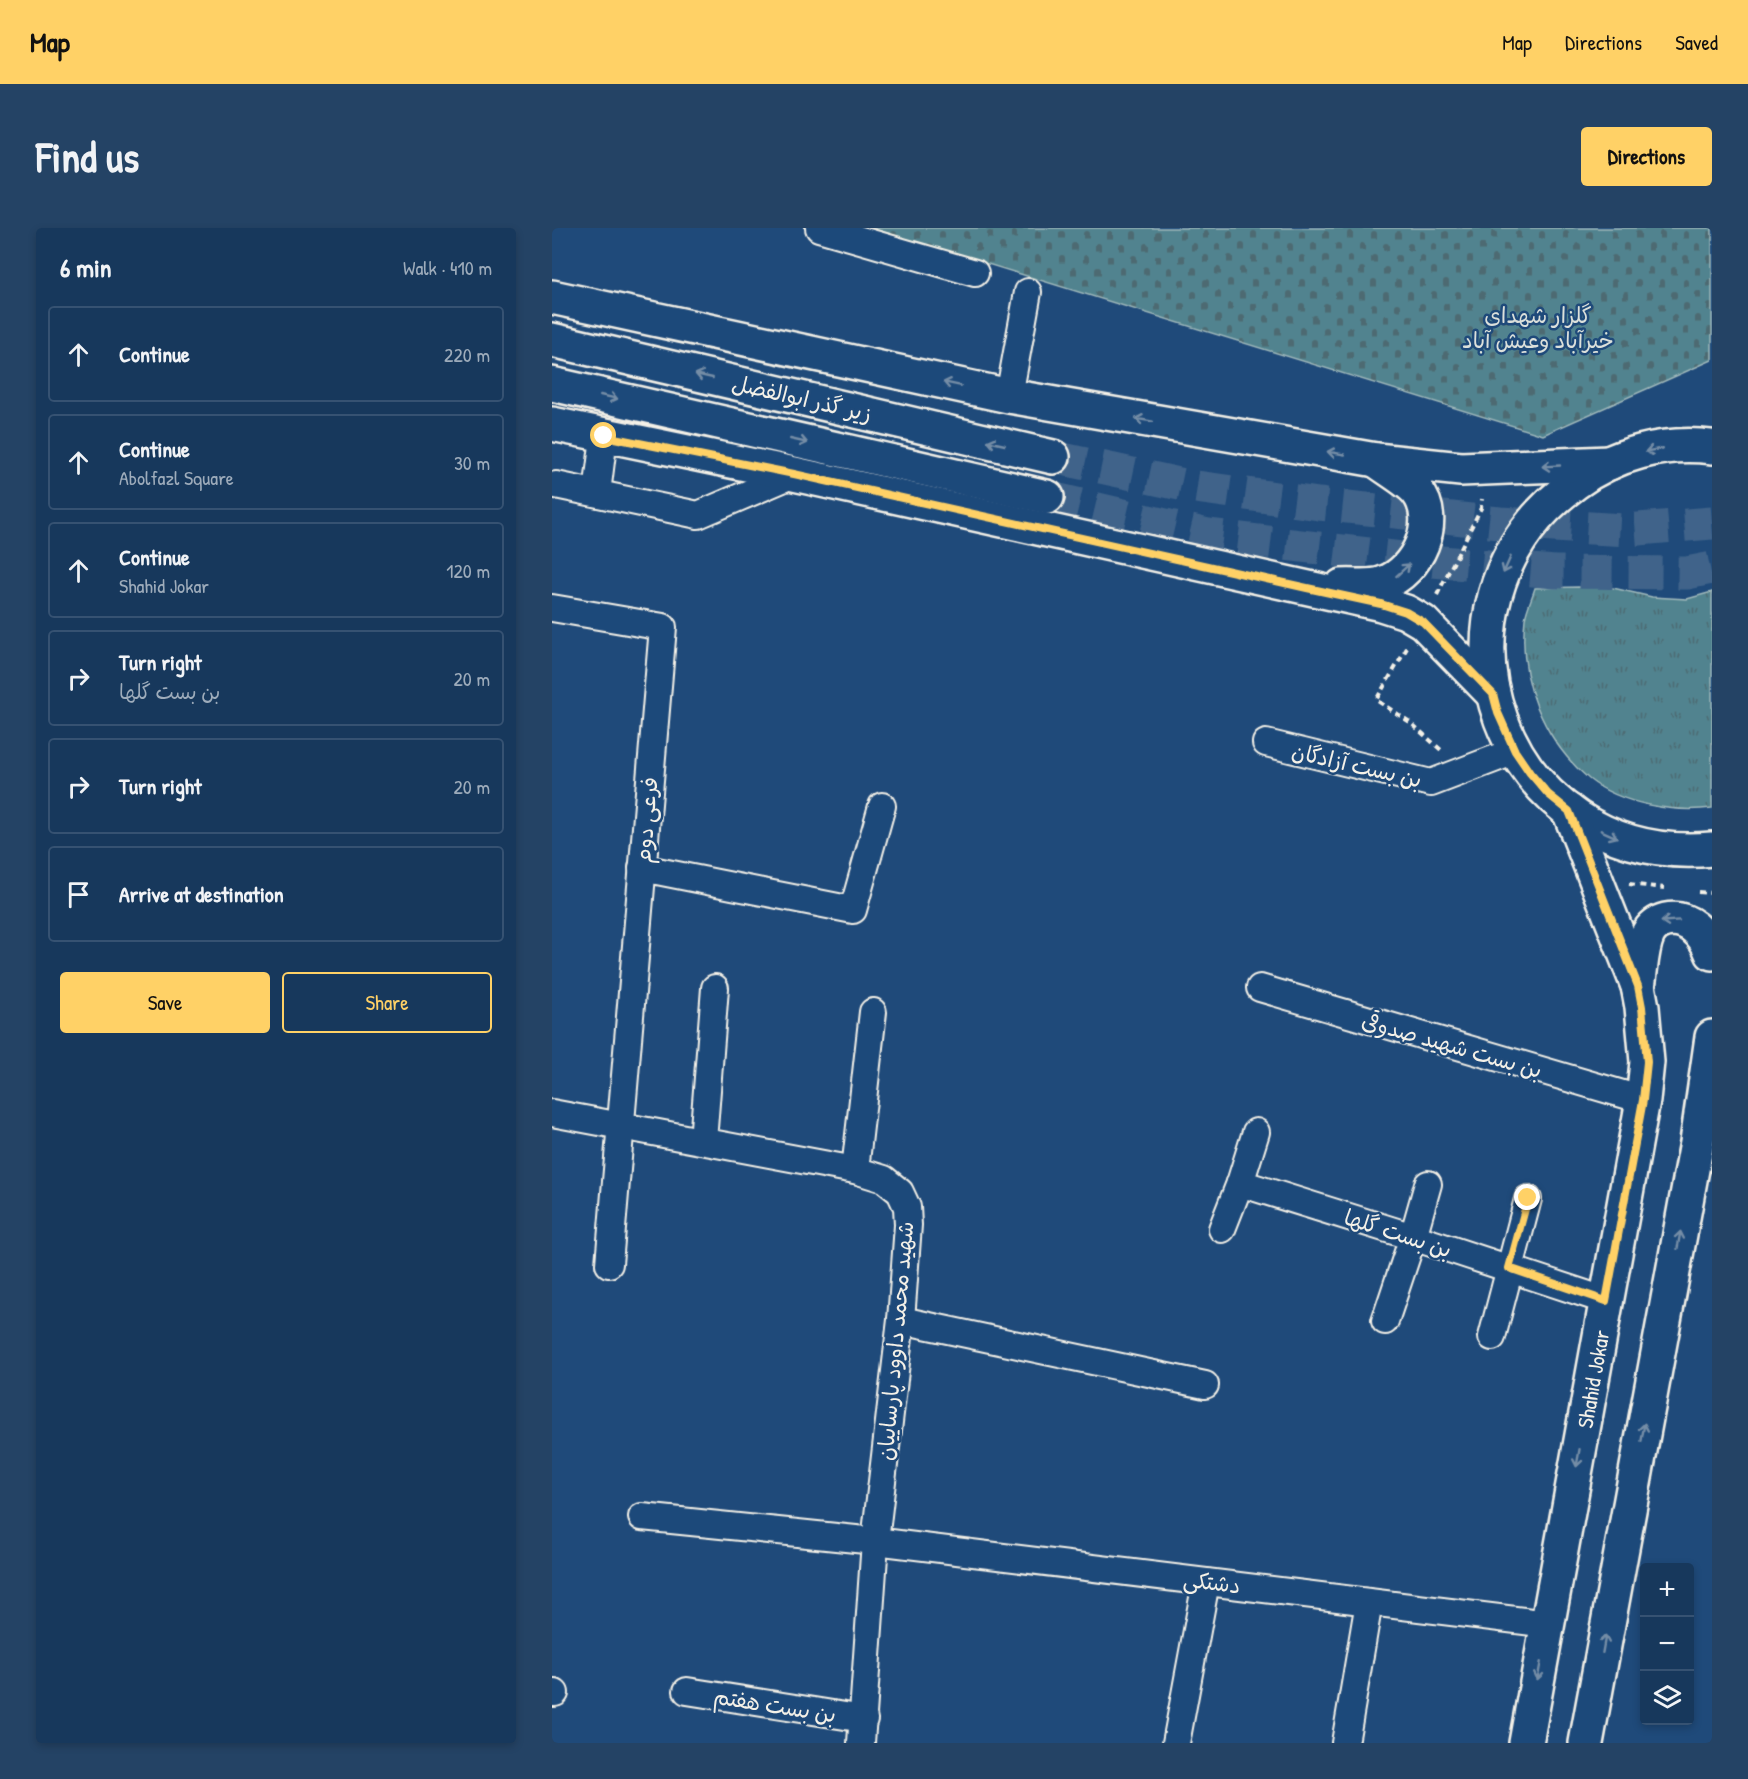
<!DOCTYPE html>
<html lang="en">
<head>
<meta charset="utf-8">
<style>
	:root { --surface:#17385c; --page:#244365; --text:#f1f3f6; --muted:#9eacbb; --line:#365272; --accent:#ffd166 }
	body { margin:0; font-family:"Patrick Hand","Playpen Sans Arabic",sans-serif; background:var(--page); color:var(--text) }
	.controls { position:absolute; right:18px; bottom:18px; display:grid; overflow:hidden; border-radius:6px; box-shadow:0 3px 9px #0003 }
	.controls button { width:54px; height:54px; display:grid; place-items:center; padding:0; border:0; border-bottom:2px solid var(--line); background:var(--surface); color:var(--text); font:30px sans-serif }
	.stop { position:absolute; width:18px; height:18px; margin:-14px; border:4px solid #ffd166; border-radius:50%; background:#fff }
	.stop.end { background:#ffd166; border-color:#fff; box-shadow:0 2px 6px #0008 }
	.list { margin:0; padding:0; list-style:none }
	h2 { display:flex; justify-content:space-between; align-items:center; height:78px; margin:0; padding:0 24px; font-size:26px }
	h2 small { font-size:20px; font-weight:400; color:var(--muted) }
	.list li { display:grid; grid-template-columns:39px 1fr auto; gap:18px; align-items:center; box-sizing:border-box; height:96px; margin:0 12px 12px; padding:0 12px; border:2px solid var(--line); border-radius:6px }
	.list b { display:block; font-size:22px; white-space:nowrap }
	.list p { margin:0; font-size:20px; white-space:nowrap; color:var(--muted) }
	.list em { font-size:20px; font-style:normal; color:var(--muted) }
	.actions { display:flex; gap:12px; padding:18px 24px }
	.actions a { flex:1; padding:14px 0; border:2px solid var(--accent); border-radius:6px; text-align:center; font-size:21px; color:var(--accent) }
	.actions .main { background:var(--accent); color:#111 }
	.icon { flex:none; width:33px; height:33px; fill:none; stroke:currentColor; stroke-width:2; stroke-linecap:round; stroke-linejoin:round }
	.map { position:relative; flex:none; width:1160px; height:1515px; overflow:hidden; border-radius:6px }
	header { display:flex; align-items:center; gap:36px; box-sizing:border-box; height:84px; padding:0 30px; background:var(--accent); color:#111 }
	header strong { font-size:28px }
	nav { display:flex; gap:33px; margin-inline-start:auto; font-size:21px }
	.intro { display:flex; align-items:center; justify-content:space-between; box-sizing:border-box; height:144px; padding:0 36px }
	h1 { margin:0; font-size:42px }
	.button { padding:15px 27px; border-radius:6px; background:var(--accent); color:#111; font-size:21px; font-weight:700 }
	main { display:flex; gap:36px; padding:0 36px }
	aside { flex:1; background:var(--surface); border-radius:6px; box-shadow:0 3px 9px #0003 }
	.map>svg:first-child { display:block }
</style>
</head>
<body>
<header>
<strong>Map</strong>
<nav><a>Map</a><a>Directions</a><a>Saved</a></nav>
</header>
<div class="intro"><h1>Find us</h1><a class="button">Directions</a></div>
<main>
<aside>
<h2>6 min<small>Walk · 410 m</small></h2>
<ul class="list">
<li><svg class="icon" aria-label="ahead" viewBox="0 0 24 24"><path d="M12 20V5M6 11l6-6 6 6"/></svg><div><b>Continue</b></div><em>220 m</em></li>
<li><svg class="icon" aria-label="ahead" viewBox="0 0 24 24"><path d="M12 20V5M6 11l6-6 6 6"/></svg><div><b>Continue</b><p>Abolfazl Square</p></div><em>30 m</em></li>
<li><svg class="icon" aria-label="ahead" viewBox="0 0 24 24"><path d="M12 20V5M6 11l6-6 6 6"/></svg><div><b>Continue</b><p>Shahid Jokar</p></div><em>120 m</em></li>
<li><svg class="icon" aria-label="right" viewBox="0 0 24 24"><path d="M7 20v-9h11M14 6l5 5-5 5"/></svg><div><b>Turn right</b><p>بن بست گلها</p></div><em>20 m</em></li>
<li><svg class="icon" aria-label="right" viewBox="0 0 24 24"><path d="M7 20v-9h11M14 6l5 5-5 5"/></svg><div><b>Turn right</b></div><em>20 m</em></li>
<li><svg class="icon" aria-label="arrive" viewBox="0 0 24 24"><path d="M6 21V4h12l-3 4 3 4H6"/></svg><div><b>Arrive at destination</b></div></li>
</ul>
<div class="actions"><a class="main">Save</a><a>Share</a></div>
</aside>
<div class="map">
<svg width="1160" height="1515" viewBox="0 0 1160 1515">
	<defs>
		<pattern id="grass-tufts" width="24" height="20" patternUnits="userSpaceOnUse" patternTransform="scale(1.5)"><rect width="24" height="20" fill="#51838f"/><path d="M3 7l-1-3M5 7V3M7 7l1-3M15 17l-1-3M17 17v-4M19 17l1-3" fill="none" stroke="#4e6b72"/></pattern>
		<pattern id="cemetery-stones" width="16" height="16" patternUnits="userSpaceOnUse" patternTransform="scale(1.5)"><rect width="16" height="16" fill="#51838f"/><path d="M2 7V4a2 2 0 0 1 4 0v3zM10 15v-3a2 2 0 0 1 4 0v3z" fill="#4e6b72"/></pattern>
	</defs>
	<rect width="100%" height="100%" fill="#1f4a7a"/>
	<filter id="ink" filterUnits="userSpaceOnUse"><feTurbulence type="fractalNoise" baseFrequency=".0167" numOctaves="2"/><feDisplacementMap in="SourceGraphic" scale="12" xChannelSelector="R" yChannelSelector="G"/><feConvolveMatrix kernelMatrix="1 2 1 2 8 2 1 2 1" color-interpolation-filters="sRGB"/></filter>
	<g filter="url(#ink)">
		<!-- grass -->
		<path fill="url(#grass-tufts)" stroke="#a2babc" stroke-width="1.5" d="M1027,359L1061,360L1100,369L1135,371L1160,364V580C1122,585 1068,576 1037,551C991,512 966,451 973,391C975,380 980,370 983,360Z"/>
		<!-- cemetery -->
		<polygon fill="url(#cemetery-stones)" stroke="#a2babc" stroke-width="1.5" points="319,0 1160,0 1160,132 991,207"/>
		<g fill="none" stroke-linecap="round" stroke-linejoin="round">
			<!-- primary-tunnel -->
			<g stroke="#3f638a" stroke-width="33" stroke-dasharray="33 16" stroke-linecap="butt">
				<polyline points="501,229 637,258 767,276 948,295 1074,302 1160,295"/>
				<polyline points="495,269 656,307 868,332 1003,344 1135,345 1160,340"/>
			</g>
			<!-- street casing -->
			<g stroke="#f4f1e8" stroke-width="30">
				<g id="street">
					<polyline points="267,0 423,45"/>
					<polyline points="457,168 476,64"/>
					<polyline points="4,257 146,287 242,246"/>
					<polyline points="45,265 52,209"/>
					<polyline points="0,380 111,399 57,1036"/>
					<polyline points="714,515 879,555 963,523"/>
					<polyline points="90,640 301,682 330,578"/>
					<polyline points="708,760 1091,872"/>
					<polyline points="0,885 303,942 332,951 348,964 355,979 356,997 349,1092 323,1313 309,1515"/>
					<polyline points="704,904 688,955 861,1009 1055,1073"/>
					<polyline points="151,913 163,760"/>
					<polyline points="303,942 321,784"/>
					<polyline points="670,1001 688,955"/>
					<polyline points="349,1092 653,1157"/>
					<polyline points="833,1093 861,1009 876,956"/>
					<polyline points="940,1109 976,971"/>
					<polyline points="90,1289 323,1313 996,1396"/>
					<polyline points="135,1463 312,1491"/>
					<polyline points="0,1465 3,1465"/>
					<polyline points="624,1515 654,1354"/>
					<polyline points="793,1515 817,1374"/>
				</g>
			</g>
			<!-- secondary casing -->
			<g stroke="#f4f1e8" stroke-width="38">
				<g id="secondary">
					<path d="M1160,219C1112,213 1062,226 1023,255C853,378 950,641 1160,621"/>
					<path d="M1086,758C1089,742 1089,721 1096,706C1100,698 1106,694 1114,692C1136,687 1153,706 1160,725"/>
					<polyline points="974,1515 1091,872 1095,834 1090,779 1086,758 1017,583"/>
					<polyline points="1034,1515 1145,914 1160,809"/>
				</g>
			</g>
			<!-- primary casing -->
			<g stroke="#f4f1e8" stroke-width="38">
				<g id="primary">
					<polyline points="0,69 457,168 824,232 909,241 1057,235"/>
					<polyline points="0,112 501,229"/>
					<polyline points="0,156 495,269"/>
					<polyline points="0,196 242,246 829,376 854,384 871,394 941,466"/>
					<path d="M790,358C802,357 820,360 832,355C865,344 889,293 865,263C858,254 834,240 824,232"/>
				</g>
			</g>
			<!-- path -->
			<g stroke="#f4f1e8" stroke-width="4" stroke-dasharray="6 4.5" stroke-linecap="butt">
				<polyline points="885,367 929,280 930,271"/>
				<polyline points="855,420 824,472 858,494 889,522"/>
				<polyline points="1077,656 1112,660"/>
				<polyline points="1146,664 1160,665"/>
			</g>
			<!-- street -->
			<use href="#street" stroke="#1f4a7a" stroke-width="26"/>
			<!-- secondary -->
			<use href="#secondary" stroke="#1f4a7a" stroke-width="33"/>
			<!-- primary -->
			<use href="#primary" stroke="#1f4a7a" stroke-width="33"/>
		</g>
		<!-- one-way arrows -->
		<defs><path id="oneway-shaft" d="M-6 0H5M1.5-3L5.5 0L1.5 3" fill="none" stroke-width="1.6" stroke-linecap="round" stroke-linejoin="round" transform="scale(1.5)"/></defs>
		<g stroke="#748da6">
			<use href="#oneway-shaft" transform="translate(152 148) rotate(-167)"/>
			<use href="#oneway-shaft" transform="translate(400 156) rotate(-168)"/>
			<use href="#oneway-shaft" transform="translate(57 169) rotate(13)"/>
			<use href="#oneway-shaft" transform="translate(592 192) rotate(-170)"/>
			<use href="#oneway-shaft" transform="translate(247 213) rotate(13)"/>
			<use href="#oneway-shaft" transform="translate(444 215) rotate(-167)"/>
			<use href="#oneway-shaft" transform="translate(1102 222) rotate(169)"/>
			<use href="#oneway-shaft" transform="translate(784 225) rotate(-170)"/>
			<use href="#oneway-shaft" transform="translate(999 238) rotate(177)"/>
			<use href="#oneway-shaft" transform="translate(955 337) rotate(114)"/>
			<use href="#oneway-shaft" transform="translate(851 342) rotate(-42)"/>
			<use href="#oneway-shaft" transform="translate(1057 606) rotate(24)"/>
			<use href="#oneway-shaft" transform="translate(1118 693) rotate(176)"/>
			<use href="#oneway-shaft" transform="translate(1127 1012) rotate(-80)"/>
			<use href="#oneway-shaft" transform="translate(1091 1204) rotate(-80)"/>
			<use href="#oneway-shaft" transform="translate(1026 1230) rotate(100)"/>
			<use href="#oneway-shaft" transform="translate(1052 1416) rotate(-80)"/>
			<use href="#oneway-shaft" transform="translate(987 1443) rotate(101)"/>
		</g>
	</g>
	<g fill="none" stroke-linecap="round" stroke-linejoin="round" filter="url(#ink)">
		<!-- route -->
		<polyline stroke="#ffd166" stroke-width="8" points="52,208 242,246 755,360 829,376 854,384 871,394 941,466 946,485 963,523 978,545 996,566 1017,583 1086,758 1090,779 1095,834 1091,872 1054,1073 957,1040 976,970"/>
	</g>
	<g text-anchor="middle" stroke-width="5" stroke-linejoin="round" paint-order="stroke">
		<!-- park labels -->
		<g font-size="22" fill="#dce0db" stroke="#1f4a7a">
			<text x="986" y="95">گلزار شهدای<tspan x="986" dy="25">خیرآباد وعیش آباد</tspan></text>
		</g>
		<!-- street labels -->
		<g font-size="22" fill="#f4f1e8" stroke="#1f4a7a">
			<text transform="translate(250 170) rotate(13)" y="8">زیر گذر ابوالفضل</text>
			<text transform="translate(805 537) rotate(13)" y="8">بن بست آزادگان</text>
			<text transform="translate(94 592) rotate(-85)" y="8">فرعی دوم</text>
			<text transform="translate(900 817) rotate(16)" y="8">بن بست شهید صدوقی</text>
			<text transform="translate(846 1005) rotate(18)" y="8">بن بست گلها</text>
			<text transform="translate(343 1113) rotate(-85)" y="8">شهید محمد داوود پارساییان</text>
			<text transform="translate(1041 1151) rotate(-80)" y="8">Shahid Jokar</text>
			<text transform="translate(660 1354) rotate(7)" y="8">دشتکی</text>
			<text transform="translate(223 1477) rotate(9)" y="8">بن بست هفتم</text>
		</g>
	</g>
</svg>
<div class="controls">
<button>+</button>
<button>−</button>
<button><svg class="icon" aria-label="layers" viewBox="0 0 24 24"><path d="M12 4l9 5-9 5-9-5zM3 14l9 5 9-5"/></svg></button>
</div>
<div class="stop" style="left:52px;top:208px"></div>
<div class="stop end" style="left:976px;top:970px"></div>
</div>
</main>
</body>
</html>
